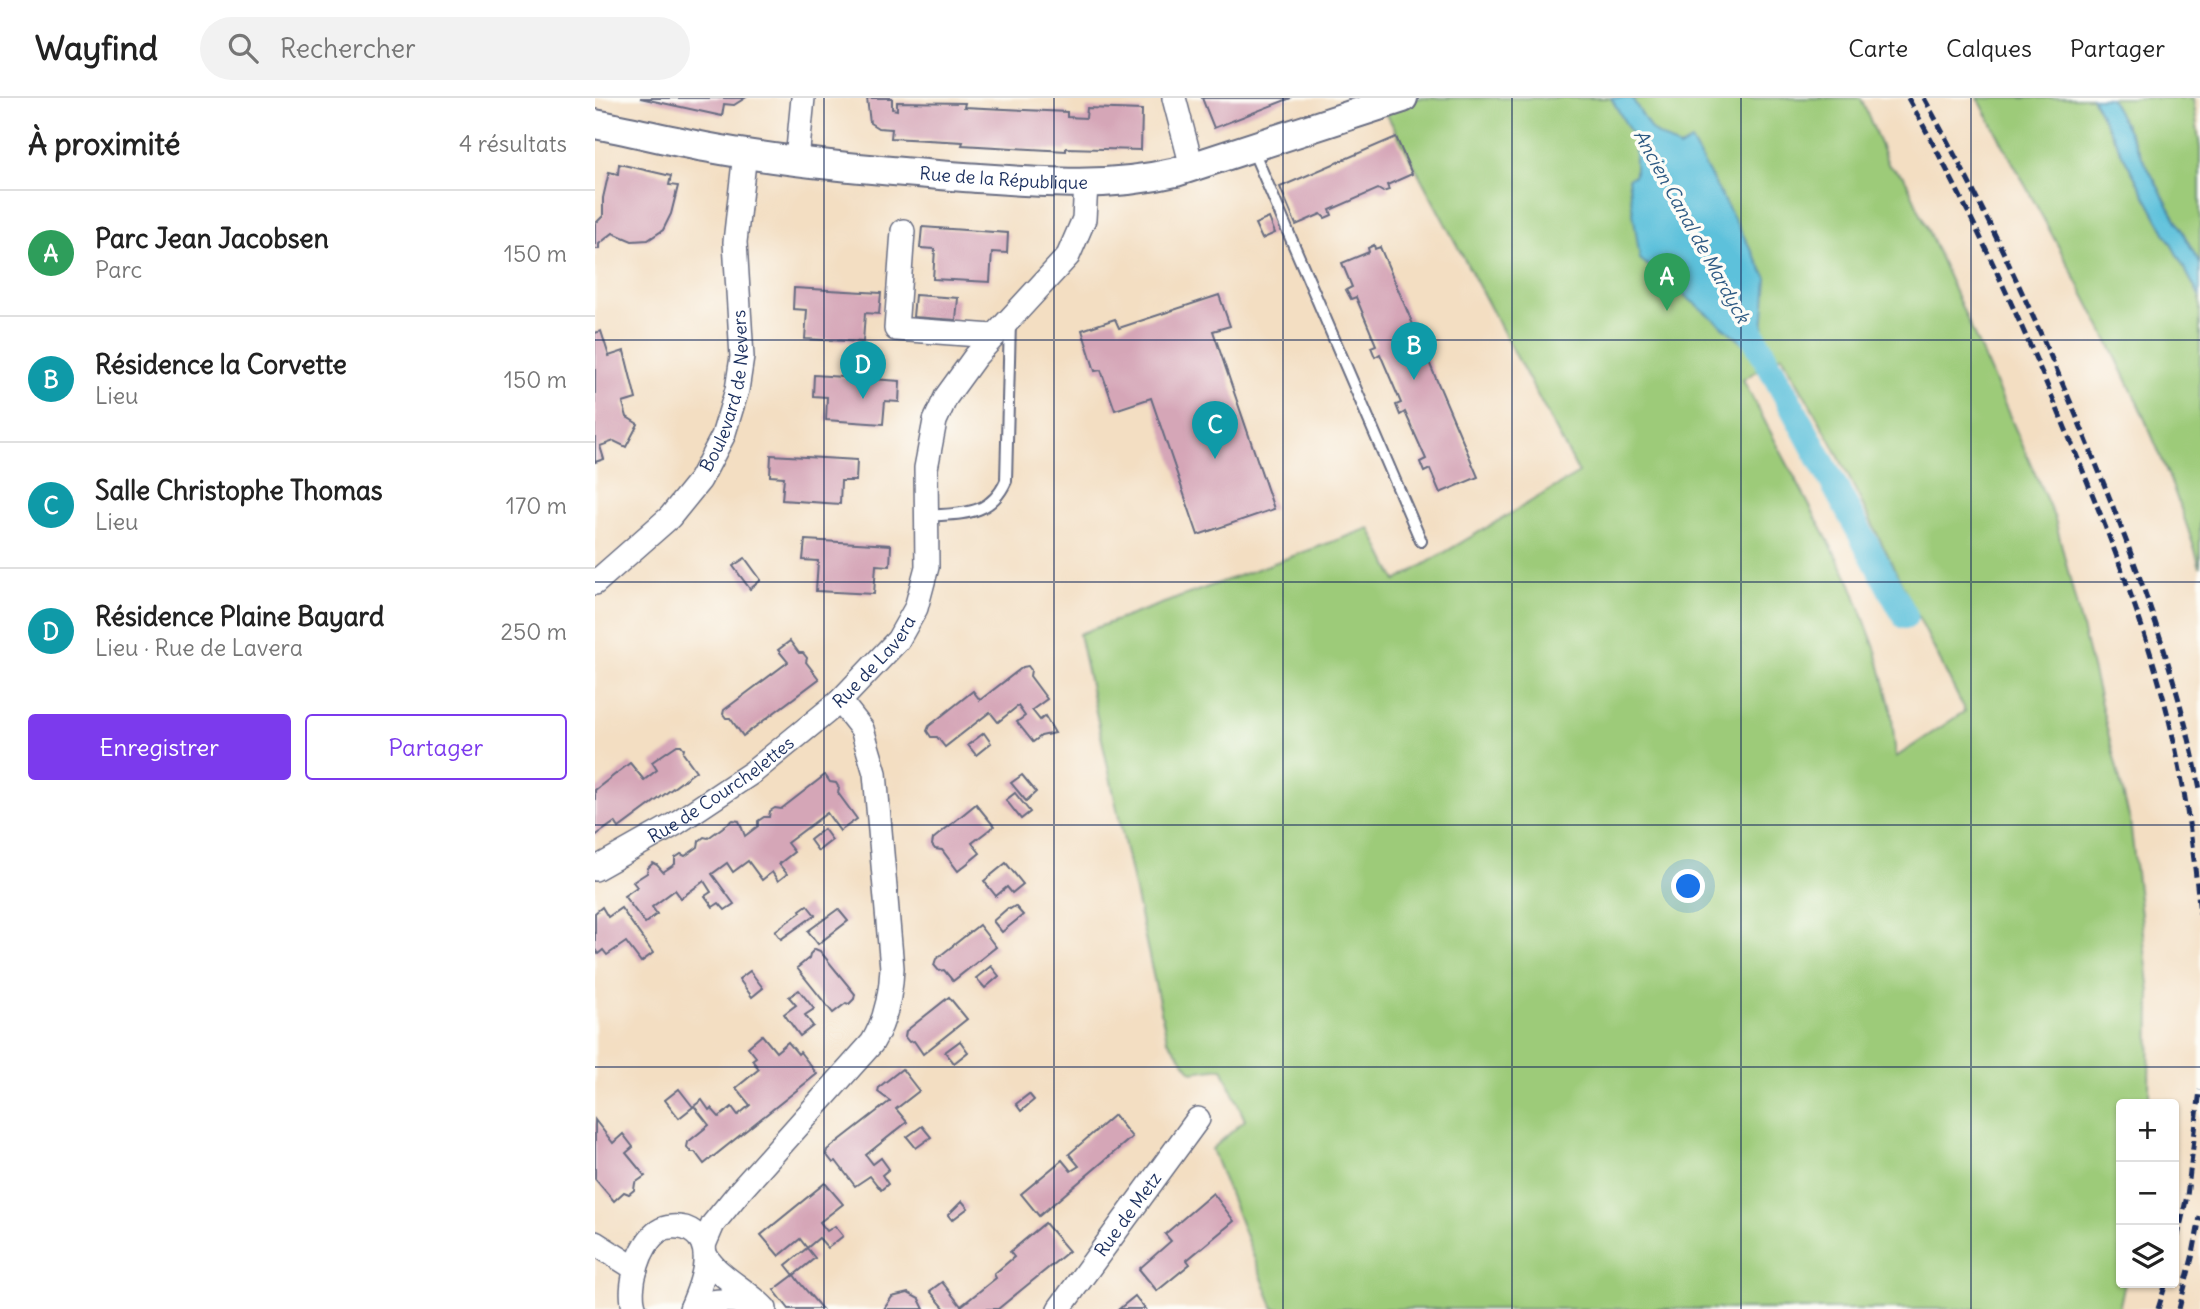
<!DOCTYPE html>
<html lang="fr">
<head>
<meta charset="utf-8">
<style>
	:root { --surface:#fff; --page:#f2f2f2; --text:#222; --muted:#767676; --line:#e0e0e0; --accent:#7c3aed }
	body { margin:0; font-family:Delius,sans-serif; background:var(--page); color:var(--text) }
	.controls { position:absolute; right:21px; bottom:21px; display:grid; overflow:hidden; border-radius:7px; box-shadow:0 2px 5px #0004 }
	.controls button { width:63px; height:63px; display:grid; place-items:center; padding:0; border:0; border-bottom:2px solid var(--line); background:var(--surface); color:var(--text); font:35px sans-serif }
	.you { position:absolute; left:1094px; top:789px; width:24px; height:24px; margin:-18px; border:5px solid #fff; border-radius:50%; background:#1a73e8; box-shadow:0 0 0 10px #1a73e833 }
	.badge { display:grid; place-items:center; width:46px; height:46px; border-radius:50%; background:var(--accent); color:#fff; font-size:23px; font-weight:700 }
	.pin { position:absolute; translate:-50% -58px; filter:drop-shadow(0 2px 4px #0008) }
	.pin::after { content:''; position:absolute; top:37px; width:24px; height:21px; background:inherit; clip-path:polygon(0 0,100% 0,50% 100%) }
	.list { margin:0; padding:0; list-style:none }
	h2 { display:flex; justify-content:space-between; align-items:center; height:91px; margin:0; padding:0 28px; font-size:30px }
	h2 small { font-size:23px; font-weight:400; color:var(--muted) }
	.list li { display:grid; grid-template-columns:46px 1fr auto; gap:21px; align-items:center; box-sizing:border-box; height:126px; padding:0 28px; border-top:2px solid var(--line) }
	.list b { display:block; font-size:26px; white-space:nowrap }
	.list p { margin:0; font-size:23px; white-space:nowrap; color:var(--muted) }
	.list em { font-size:23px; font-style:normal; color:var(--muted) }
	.actions { display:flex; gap:14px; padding:21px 28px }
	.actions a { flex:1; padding:16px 0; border:2px solid var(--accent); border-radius:7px; text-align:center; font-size:24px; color:var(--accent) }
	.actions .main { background:var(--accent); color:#fff }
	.icon { flex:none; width:38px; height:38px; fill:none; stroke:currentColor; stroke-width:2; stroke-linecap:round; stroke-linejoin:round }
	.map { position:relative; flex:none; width:1605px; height:1211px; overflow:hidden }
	header { display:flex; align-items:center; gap:42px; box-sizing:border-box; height:98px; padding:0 35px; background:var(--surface); border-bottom:2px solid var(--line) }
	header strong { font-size:33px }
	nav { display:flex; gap:38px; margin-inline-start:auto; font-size:24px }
	.search { width:490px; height:63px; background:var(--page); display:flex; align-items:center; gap:18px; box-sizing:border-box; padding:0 24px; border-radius:38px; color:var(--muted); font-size:26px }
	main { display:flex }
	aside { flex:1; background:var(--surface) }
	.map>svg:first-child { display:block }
</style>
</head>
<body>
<header>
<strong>Wayfind</strong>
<div class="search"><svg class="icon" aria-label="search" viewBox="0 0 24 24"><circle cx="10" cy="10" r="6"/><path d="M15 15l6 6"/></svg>Rechercher</div>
<nav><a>Carte</a><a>Calques</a><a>Partager</a></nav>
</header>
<main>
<aside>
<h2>À proximité<small>4 résultats</small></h2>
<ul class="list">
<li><span class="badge" style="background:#2e9e5b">A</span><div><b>Parc Jean Jacobsen</b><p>Parc</p></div><em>150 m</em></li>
<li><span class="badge" style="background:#0f9aa8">B</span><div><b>Résidence la Corvette</b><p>Lieu</p></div><em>150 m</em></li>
<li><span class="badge" style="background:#0f9aa8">C</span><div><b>Salle Christophe Thomas</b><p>Lieu</p></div><em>170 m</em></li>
<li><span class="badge" style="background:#0f9aa8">D</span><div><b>Résidence Plaine Bayard</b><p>Lieu · Rue de Lavera</p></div><em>250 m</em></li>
</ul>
<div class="actions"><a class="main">Enregistrer</a><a>Partager</a></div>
</aside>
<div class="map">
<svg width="1605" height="1211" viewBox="0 0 1605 1211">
	<rect width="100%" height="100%" fill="#fdfcf7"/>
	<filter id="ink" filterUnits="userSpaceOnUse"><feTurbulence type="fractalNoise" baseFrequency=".0143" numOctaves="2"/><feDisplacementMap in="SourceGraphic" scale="14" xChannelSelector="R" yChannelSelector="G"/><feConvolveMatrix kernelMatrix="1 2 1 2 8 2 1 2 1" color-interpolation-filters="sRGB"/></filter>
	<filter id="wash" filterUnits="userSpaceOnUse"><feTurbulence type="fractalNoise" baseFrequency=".00686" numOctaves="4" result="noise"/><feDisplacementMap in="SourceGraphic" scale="28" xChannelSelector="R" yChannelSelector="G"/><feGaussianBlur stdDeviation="1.57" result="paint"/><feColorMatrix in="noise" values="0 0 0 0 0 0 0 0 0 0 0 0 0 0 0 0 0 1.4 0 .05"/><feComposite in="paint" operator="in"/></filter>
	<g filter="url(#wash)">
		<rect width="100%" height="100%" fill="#f3dec2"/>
		<!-- green -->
		<g fill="#9dcb79" stroke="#5c7d6c" stroke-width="2" fill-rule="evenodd">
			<path d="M783,0H1266L1294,68L1309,78L1460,421L1535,723L1555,895L1554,1006H1526V1185H1530L1524,1211H679L617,1051L650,1022L627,970L597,974L572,941L484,536L775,430L801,483L984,375ZM1187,257L1237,345L1370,613L1301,659L1296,611L1281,553L1256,486L1148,282Z"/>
			<path d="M1383,0H1497L1605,199V469C1556,303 1464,152 1383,0Z"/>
			<polygon points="1515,0 1598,0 1605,50 1605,166"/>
		</g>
		<!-- water -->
		<g fill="#5dc1db" stroke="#3c789c" stroke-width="2">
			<polygon points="1016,0 1037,0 1056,32 1084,50 1096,43 1172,180 1167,247 1171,254 1164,258 1045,161 1033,81 1040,77 1040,42"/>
			<polygon points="1497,0 1515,0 1605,166 1605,199"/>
		</g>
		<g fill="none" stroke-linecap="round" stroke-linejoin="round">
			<!-- canal -->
			<polyline stroke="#5dc1db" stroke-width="26" points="1151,224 1310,518"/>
		</g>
		<g id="blocks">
			<!-- building -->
			<g fill="#d5a6b7">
				<polygon points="45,0 150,0 139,7 129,6 127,18"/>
				<polygon points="272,0 297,0 297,11 302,12 302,4 370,5 369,9 472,14 472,19 491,20 492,10 547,12 546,52 471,50 471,53 367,47 368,44 296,40 297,31 283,30 275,25"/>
				<polygon points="607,0 696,0 619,30"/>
				<polygon points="801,39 817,76 792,87 794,92 788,94 783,91 735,112 737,117 730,120 726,116 701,127 685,89"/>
				<polygon points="24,66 76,78 74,87 83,88 76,116 68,132 53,142 37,143 18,135 4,146 4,151 0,151 0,126 8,118 8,100 14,74 23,76"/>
				<polygon points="674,120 680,135 667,141 660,126"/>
				<polygon points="327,129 413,135 412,155 397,154 395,184 338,181 340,151 325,150"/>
				<polygon points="779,147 780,151 785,149 883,379 845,395 835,371 829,374 825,364 831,361 810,314 805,317 801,307 806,305 785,256 780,259 776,249 781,247 761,199 756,201 751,192 757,189 747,165 774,154 773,150"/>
				<polygon points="199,190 286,195 284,216 270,215 268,244 210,241 212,212 198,211"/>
				<polygon points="320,197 363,200 361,222 318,219"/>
				<polygon points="624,197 635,228 618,233 679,411 603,437 556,300 520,312 506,272 500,273 487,232 520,221 524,230"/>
				<polygon points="6,233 14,258 29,253 41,301 28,305 32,319 43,326 31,349 19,343 5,348 9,361 0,364 0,235"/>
				<polygon points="219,277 305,283 304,304 290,303 288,326 231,322 232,299 218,298"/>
				<polygon points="176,357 262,362 261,383 246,383 245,406 187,402 189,379 175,378"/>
				<polygon points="210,442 296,447 295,468 281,467 279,496 221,493 223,463 208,462"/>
				<polygon points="150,460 166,482 155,491 138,468"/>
				<polygon points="195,543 204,555 208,555 212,560 211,564 224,581 148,638 135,620 131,620 128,616 129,612 193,564 183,552"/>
				<polygon points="433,568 436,572 435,578 452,601 437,612 445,622 450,618 460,635 446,638 438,644 422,624 430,618 423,608 403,624 395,614 350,649 342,639 336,639 332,633 334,628 378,593 385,602 428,569"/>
				<polygon points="389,635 396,645 381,657 373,647"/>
				<polygon points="82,647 86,647 89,651 88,655 101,673 24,730 20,724 0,738 0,692 35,665 49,682 62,672 57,664"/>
				<polygon points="230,677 235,684 241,685 244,690 243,695 262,721 245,733 232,715 192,745 199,754 184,766 192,776 183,783 177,774 167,782 153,763 138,774 132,765 117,776 139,806 130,812 124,805 118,809 110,798 116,794 109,783 86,800 80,792 57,809 62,816 50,825 29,798 42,789 38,784 52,775 53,770 58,765 62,767 68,774 80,766 80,760 86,756 90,758 103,749 104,743 109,739 113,740 138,722 144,723 150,738 163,728 163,723 169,719 174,719 175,713 180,710 186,711"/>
				<polygon points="427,677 441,694 431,703 416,685"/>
				<polygon points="420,695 435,714 426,721 411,702"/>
				<polygon points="381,706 399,728 377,745 385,755 363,773 347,752 340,751 337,747 338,741"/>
				<polygon points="229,731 237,742 223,753 215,742"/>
				<polygon points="411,765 428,786 417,795 412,789 401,798 389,783"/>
				<polygon points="212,807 220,817 186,841 180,833 206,814 205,812"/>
				<polygon points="420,808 428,817 407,834 398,823 413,810 415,811"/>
				<polygon points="7,809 13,819 26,810 58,855 46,864 31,844 12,857 8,852 3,856 0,851 0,815"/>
				<polygon points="243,811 253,823 223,846 213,833"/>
				<polygon points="384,827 401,849 358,883 349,872 344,873 339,867 341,861"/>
				<polygon points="220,851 225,853 260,896 259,901 254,906 251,905 238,915 202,870 214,860 215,856"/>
				<polygon points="396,868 404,878 390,890 381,880"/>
				<polygon points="155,873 168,890 157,899 144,881"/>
				<polygon points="204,892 219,911 210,917 218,928 205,938 189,916 201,907 194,899"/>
				<polygon points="354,899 372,921 328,956 319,943 314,944 310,939 311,933"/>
				<polygon points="167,937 181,954 193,944 203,956 205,954 222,976 109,1066 100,1054 96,1054 92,1049 93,1044 114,1027 99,1008 107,1002 114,1012 116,1010 124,1019 137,1009 143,1017 155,1007 141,990 164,971 157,962 161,959 153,949"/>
				<polygon points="365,943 373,954 359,965 350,954"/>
				<polygon points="307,971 324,993 301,1011 312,1024 271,1057 278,1066 286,1060 294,1071 287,1077 293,1086 286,1092 275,1078 260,1088 241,1063 238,1065 231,1056 232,1052 295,1003 283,994 284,989"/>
				<polygon points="84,991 98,1009 84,1020 70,1002"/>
				<polygon points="434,996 439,1002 426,1013 421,1006"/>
				<polygon points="519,1017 537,1039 444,1118 426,1096 467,1062 476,1073 484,1068 474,1056"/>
				<polygon points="0,1022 18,1045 28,1036 38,1049 31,1055 50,1078 40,1085 39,1092 34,1096 29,1094 19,1103 0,1081"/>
				<polygon points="327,1028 336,1039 321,1050 312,1039"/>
				<polygon points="230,1085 248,1106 225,1124 232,1133 240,1128 248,1138 233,1150 224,1140 212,1150 220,1160 199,1177 191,1167 212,1150 205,1141 184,1158 166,1137"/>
				<polygon points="618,1095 639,1123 592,1162 595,1166 562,1193 544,1171 576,1143 570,1136"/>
				<polygon points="367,1103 373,1110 357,1122 353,1117"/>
				<polygon points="450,1125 474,1153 403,1211 350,1211 335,1193 347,1184 366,1208 401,1180 399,1176 419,1159 415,1154"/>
				<polygon points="199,1177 204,1184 227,1211 194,1211 179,1192"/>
				<polygon points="313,1195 324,1201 329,1211 289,1211 297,1199"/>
				<polygon points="540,1198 550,1211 524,1211"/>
			</g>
		</g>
	</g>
	<g filter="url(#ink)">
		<use href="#blocks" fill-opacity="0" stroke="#676c81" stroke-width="2"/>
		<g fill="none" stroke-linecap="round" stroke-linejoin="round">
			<!-- service casing -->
			<g stroke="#676c81" stroke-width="14">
				<g id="service">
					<polyline points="657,50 826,443"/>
					<path d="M332,418C366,415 395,419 411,383L415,223"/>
				</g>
			</g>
			<!-- minor casing -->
			<g stroke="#676c81" stroke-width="26">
				<g id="minor">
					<polyline points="579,0 597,69"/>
					<polyline points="202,62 208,0"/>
					<polyline points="308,133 301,231 398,238"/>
					<path id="s1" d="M0,485L75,419L105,382L128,338L142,292L147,259L140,144L150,55"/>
					<path id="s2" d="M0,771L80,726L158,674L245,603L303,542L321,510L332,469L331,370L340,323L351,299L380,259L473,158L489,121L491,86"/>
					<polyline points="0,1145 41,1171"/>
					<path d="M109,1147L118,1126L145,1093L277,945C291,922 296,897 297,870L280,675L267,631L245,603"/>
					<path d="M111,1158C124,1180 152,1191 170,1211"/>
					<path d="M97,1209C119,1201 144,1200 165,1211"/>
					<path d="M40,1211C31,1191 45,1144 64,1133C71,1128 82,1128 90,1130C125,1142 106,1188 96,1211"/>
					<path id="s3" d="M464,1211L603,1021"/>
				</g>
			</g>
			<!-- tertiary casing -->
			<g stroke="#676c81" stroke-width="32">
				<g id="tertiary">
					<path id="s4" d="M0,26C37,33 73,42 110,49C195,65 282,72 369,79C441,84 510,91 581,74L808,0"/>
				</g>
			</g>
			<!-- service -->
			<use href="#service" stroke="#fff" stroke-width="10"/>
			<!-- minor -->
			<use href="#minor" stroke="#fff" stroke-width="23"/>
			<!-- tertiary -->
			<use href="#tertiary" stroke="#fff" stroke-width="28"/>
			<!-- rail -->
			<g stroke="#1b2f5e" stroke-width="5" stroke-dasharray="10 5" stroke-linecap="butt">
				<path d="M1313,0C1371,103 1420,210 1466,320C1501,404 1536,489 1562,577C1585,655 1597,735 1605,816"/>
				<path d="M1329,0C1390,110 1442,223 1490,339C1537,454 1581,569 1605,691"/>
				<polyline points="1579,1155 1592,1098 1605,992"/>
				<polyline points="1563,1211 1571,1185"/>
				<polyline points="1584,1211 1598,1156 1605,1119"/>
			</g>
		</g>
	</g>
	<!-- grid -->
	<path fill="none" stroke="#1b2f5e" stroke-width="2" stroke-opacity="0.55" d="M229,0V1211M459,0V1211M688,0V1211M917,0V1211M1146,0V1211M1376,0V1211M0,242H1605M0,484H1605M0,727H1605M0,969H1605"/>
	<g text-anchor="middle" stroke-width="7" stroke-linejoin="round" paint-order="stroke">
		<!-- street labels -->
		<g font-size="18" fill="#1b2f5e" stroke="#fdfcf7">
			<text dy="6" stroke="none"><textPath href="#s4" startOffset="413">Rue de la République</textPath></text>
			<text dy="6" stroke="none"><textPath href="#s1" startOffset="242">Boulevard de Nevers</textPath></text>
			<text dy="6" stroke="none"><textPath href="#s2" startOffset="350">Rue de Lavera</textPath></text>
			<text dy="6" stroke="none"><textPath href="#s2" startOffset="149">Rue de Courchelettes</textPath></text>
			<text dy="6" stroke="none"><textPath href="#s3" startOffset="117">Rue de Metz</textPath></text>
		</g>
		<!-- water labels -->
		<g font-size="19" font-style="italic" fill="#2f5b84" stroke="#fdfcf7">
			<text transform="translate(1097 128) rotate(61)" y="7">Ancien Canal de Mardyck</text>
		</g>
	</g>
</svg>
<div class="controls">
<button>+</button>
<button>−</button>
<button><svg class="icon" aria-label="layers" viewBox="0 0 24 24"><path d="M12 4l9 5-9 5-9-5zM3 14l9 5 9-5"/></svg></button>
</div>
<div class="you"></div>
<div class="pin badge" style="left:1072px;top:213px;background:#2e9e5b">A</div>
<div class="pin badge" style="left:819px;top:282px;background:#0f9aa8">B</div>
<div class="pin badge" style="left:620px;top:361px;background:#0f9aa8">C</div>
<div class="pin badge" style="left:268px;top:301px;background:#0f9aa8">D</div>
</div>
</main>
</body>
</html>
